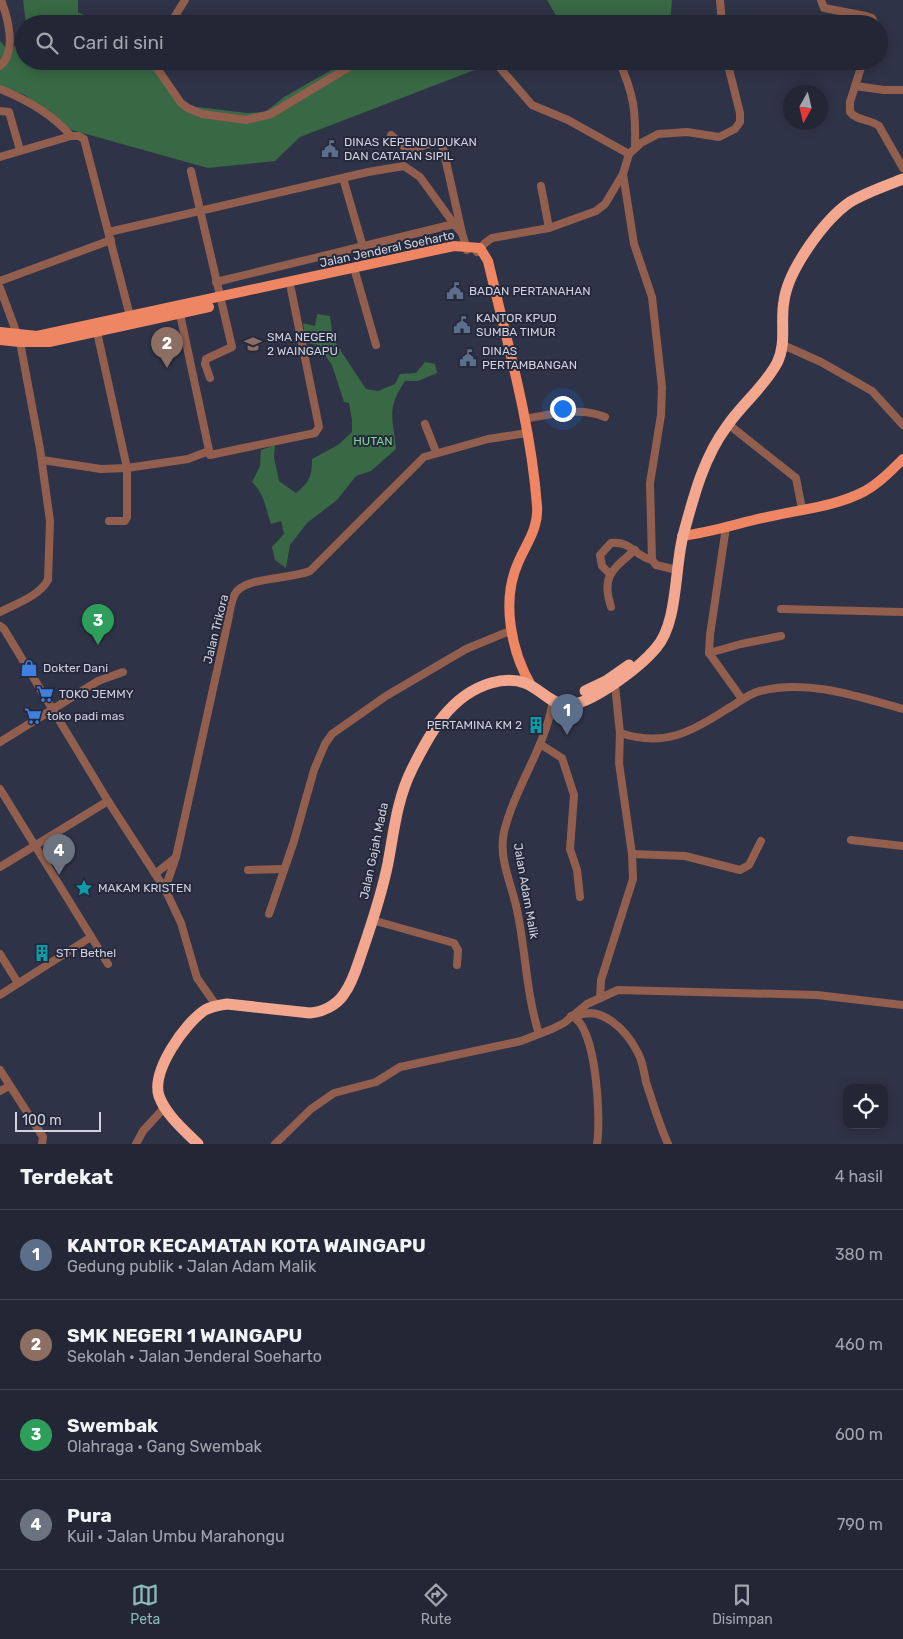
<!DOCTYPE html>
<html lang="id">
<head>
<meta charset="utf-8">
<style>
	:root { --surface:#232635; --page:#2f3241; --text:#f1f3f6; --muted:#a3a5ad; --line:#404350; --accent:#8bbbb9 }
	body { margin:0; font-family:Rubik,sans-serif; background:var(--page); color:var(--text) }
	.controls { position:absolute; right:15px; bottom:15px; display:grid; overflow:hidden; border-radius:10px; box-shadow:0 2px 12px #0003 }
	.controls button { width:45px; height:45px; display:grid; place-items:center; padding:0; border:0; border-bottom:1px solid var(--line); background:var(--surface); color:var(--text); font:25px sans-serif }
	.compass { position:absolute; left:783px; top:85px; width:45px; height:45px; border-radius:50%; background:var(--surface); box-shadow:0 2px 12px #0003; rotate:188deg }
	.scale { position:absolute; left:15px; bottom:12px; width:86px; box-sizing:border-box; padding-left:5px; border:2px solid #cfd2df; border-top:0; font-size:14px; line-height:18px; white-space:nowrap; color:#cfd2df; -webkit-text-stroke:4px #25293c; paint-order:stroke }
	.you { position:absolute; left:562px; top:408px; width:18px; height:18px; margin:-12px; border:4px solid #fff; border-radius:50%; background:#1a73e8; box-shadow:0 0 0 8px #1a73e833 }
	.badge { display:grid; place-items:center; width:32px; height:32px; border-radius:50%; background:var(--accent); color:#fff; font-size:16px; font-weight:700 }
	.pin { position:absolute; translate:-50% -41px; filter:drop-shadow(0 1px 2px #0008) }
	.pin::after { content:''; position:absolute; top:26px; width:18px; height:15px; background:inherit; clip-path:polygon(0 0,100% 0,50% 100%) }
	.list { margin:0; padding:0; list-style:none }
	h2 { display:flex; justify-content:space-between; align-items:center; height:65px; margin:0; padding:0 20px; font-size:21px }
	h2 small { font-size:16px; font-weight:400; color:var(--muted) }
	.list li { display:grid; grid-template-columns:32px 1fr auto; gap:15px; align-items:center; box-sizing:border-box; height:90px; padding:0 20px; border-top:1px solid var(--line) }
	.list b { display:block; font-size:19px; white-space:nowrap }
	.list p { margin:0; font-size:16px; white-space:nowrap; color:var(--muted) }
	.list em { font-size:16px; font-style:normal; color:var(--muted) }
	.icon { flex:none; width:28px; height:28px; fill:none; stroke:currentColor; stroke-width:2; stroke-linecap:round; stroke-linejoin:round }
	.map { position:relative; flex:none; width:903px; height:1144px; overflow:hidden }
	.search { position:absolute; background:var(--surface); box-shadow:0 2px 12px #0003; left:15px; right:15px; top:15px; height:55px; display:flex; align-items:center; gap:12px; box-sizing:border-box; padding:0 18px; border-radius:28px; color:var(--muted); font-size:19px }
	.sheet { height:425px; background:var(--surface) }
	nav { display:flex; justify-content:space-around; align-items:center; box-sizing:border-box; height:70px; border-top:1px solid var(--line); background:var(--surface); font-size:14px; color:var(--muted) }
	nav a { display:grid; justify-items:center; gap:2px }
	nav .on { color:var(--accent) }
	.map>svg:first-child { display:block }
</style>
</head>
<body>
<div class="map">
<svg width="903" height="1144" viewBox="0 0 903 1144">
	<rect width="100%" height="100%" fill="#2f3347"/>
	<!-- green -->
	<g fill="#386844">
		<polygon points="23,0 78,0 78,12 103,24 26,24"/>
		<polygon points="547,0 672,0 670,24 563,24 558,19"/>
		<polygon points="24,38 24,61 151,61 183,103 189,106 247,113 265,112 284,97 347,61 498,61 300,137 275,161 208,168 68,129 25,95 0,86 0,41 9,51"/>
		<path d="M317,314L330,316L333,339L366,389L378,391L395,384L400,374L416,373L425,362L435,364L437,373L418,381H405C386,410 393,417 396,449L371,471L356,476L337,500L307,523L290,545L286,568L275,560L272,547L284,534L281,521L271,524C265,507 265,495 252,482L260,466L261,450L275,445L274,457L279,481L296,493C309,483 312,476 312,459L338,445L352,432V420L349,403L344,402L332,365L318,345L306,343L303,323L315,326Z"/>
	</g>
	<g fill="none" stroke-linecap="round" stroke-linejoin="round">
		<!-- minor -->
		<g stroke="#925f4e" stroke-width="8">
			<polyline points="720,0 722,24"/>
			<polyline points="821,0 824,8 866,16 872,18 875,24"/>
			<polyline points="170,24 185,0"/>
			<polyline points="152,61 181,103 188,108 202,114 246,120 271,114 359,61"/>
			<polyline points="494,61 532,105 568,120 629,154"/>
			<path d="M619,61C634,95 636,111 635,147"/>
			<path d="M863,61L850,102V112C857,121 870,119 879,126L903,168"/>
			<path d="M0,66C17,52 8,18 1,0"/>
			<polyline points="855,86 884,90 903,90"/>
			<path d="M0,89C25,99 53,115 71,136"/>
			<polyline points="0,111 9,112 20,150"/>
			<polyline points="391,135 409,151 436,141 442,144 462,233"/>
			<polyline points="0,157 71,136 79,136 84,139 131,320"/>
			<polyline points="191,171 232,347 206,359 205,364 210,378"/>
			<polyline points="623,174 634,244 652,297 662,387 661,415 650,483 652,560 656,565 677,570"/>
			<polyline points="343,178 363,247"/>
			<polyline points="541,186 549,228"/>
			<polyline points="109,232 368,172 404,166 420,177 454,224 462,233 467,250"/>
			<polyline points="477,252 485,243 492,238 549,228 596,211 605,204 623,174 629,154 641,143 658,134 687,132 719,137 735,129 740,122 740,113 727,61"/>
			<polyline points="354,268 376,345"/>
			<polyline points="0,281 111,240"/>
			<polyline points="216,282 454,224"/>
			<path d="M0,288L20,342L40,449L50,521L48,580C38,597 17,603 0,612"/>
			<polyline points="180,314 210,455 315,433 319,427 291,289"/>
			<polyline points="783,345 821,362 872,391 903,425"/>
			<path d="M524,419C550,415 579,406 605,417"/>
			<polyline points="425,424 436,452"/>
			<polyline points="728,424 796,478 802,509"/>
			<polyline points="42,460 101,469 127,468 97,332"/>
			<polyline points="109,521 125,521 127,517 127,468 188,459 209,451"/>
			<polyline points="726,527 710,635 709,653 742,699"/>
			<path d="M610,574L602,566L600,555L611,543C630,540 636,557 652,560"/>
			<path d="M611,607C601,576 612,570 635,550"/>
			<polyline points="781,609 903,612"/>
			<polyline points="0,626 4,629 108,801 165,889 181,923 197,978 216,1005"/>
			<polyline points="709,653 741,644 781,636"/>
			<path d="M620,733C664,747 690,733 727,709C738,703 748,694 760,691C808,679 857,696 903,709"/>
			<polyline points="0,742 98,681 123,672"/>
			<polyline points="540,744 562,758 574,795 570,849 577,870 580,897"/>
			<polyline points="0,789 108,964"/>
			<polyline points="851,840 903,846"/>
			<polyline points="632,854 685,856 740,870 749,865 761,841"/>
			<polyline points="0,867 108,801"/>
			<polyline points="248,870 284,869"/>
			<polyline points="155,874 175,858"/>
			<path d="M165,889L176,857L228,621C230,611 231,598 237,591C250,577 291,579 310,571L424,457L488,439L527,433"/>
			<polyline points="269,914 294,841 314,770 325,744 332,734 386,696 466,649 512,630"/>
			<polyline points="372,920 454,943 458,950 457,965"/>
			<polyline points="0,954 18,983"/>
			<polyline points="0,995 91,937"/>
			<polyline points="600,998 601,980 633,879 632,854 619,763 620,733 615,685"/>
			<path d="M571,1016C597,1024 601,1121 597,1144"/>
			<path d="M575,1017C601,1003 627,1031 638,1053C643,1062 644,1073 646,1082C653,1103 659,1124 668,1144"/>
			<path d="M539,1034C526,993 526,952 517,910C512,885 498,858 504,832C515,786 546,747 553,700"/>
			<polyline points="0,1070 43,1137 42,1144"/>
			<polyline points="0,1091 9,1086"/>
			<polyline points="136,1144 143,1131 165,1107"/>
			<polyline points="275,1144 311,1109 334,1093 376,1082 400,1067 521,1041 552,1029 564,1023 587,1004 618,990 817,995 903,1005"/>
		</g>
		<!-- major -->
		<g stroke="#ee8663" stroke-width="10">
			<path d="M0,332L37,336L454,246L480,248L488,261C507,342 531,424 537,506C539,528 526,544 518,563C501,601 511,652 532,687"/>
			<polyline points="0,340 20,342 49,342 209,307"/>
			<path d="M682,536C713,532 742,522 772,516C803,509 837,506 865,491C879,483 891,471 903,459"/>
		</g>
		<!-- highway -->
		<g stroke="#f2a78e" stroke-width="11">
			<polyline points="585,691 606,681 629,665"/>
			<path d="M198,1144C184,1130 166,1115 159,1096C151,1071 185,1023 205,1010C212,1006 219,1005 227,1004L310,1013C323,1012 337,1005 344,994C353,982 357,966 362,952C372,923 382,893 388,863C394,831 397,799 412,769C430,733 450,695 491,683C502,680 514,679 525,683C539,688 550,703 565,705C589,707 641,666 656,648C679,622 674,565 684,532C694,495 704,457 727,426C742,404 765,386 777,363C787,343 780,322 784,301C788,270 824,220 850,202C867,192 885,186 903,179"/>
		</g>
	</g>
	<!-- icons -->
	<defs>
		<g id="civic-bare" transform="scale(1.35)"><path d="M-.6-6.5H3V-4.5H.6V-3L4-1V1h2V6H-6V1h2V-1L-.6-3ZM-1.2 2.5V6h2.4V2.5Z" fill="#5c6f8a" stroke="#25293c" stroke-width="2.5" paint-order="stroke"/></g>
		<g id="school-bare" transform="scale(1.35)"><path d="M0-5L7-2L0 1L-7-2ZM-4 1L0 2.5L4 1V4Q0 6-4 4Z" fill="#8d6e63" stroke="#25293c" stroke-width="2.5" paint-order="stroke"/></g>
		<g id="shop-bare" transform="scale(1.35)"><path d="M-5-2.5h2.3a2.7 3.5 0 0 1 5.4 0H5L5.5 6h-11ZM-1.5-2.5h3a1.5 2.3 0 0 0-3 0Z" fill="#3f7fe0" stroke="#25293c" stroke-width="2.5" paint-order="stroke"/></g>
		<g id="supermarket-bare" transform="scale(1.35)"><path d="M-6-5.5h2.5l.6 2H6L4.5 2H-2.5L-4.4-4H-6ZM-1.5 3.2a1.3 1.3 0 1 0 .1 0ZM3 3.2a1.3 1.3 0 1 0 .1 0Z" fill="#3f7fe0" stroke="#25293c" stroke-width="2.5" paint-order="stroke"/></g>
		<g id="building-bare" transform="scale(1.35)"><path d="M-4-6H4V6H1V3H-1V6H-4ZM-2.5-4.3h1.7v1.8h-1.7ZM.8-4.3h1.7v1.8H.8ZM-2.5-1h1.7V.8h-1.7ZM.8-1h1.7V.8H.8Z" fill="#0f9aa8" stroke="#25293c" stroke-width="2.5" paint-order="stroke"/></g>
		<g id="sight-bare" transform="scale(1.35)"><path d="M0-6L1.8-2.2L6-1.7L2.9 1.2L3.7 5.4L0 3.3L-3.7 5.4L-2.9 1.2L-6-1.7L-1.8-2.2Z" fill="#0f9aa8" stroke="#25293c" stroke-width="2.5" paint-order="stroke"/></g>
	</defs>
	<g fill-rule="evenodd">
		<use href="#civic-bare" x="330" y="149"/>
		<use href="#civic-bare" x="455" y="291"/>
		<use href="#civic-bare" x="462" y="325"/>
		<use href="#school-bare" x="253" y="344"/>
		<use href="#civic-bare" x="468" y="358"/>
		<use href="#shop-bare" x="29" y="668"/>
		<use href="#supermarket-bare" x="45" y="694"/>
		<use href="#supermarket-bare" x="33" y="716"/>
		<use href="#building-bare" x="536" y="725"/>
		<use href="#sight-bare" x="84" y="888"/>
		<use href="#building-bare" x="42" y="953"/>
	</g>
	<g text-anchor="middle" stroke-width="4" stroke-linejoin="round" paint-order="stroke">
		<!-- poi labels -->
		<g font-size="12" fill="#cfd2df" stroke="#25293c" text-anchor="start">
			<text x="344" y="146">DINAS KEPENDUDUKAN<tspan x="344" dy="14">DAN CATATAN SIPIL</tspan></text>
			<text x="469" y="295">BADAN PERTANAHAN</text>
			<text x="476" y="322">KANTOR KPUD<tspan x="476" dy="14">SUMBA TIMUR</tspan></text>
			<text x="267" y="341">SMA NEGERI<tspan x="267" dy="14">2 WAINGAPU</tspan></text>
			<text x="482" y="355">DINAS<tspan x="482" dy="14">PERTAMBANGAN</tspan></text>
			<text x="43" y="672">Dokter Dani</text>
			<text x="59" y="698">TOKO JEMMY</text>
			<text x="47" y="720">toko padi mas</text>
			<text x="522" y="729" text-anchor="end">PERTAMINA KM 2</text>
			<text x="98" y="892">MAKAM KRISTEN</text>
			<text x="56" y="957">STT Bethel</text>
		</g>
		<!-- street labels -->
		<g font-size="12" fill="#cfd2df" stroke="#25293c">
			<text transform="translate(387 249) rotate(-12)" y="4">Jalan Jenderal Soeharto</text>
			<text transform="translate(216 629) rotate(-76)" y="4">Jalan Trikora</text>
			<text transform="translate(374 851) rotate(-78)" y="4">Jalan Gajah Mada</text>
			<text transform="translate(526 891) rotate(80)" y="4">Jalan Adam Malik</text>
		</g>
		<!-- park labels -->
		<g font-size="12" fill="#7dd792" stroke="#25293c">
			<text x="373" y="445">HUTAN</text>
		</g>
	</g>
</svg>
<div class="controls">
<button><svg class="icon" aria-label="locate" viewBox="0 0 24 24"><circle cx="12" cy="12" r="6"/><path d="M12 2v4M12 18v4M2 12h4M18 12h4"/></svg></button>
</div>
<svg class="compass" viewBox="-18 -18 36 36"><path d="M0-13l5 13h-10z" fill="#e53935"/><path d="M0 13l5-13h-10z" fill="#a3a5ad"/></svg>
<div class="scale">100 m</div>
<div class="you"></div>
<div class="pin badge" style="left:567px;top:735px;background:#5c6f8a">1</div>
<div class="pin badge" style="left:167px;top:368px;background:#8d6e63">2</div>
<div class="pin badge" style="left:98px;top:645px;background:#2e9e5b">3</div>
<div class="pin badge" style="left:59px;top:875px;background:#6b7280">4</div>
<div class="search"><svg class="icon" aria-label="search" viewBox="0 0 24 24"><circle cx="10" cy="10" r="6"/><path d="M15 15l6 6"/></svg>Cari di sini</div>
</div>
<section class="sheet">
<h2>Terdekat<small>4 hasil</small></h2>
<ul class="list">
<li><span class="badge" style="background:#5c6f8a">1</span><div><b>KANTOR KECAMATAN KOTA WAINGAPU</b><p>Gedung publik · Jalan Adam Malik</p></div><em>380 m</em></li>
<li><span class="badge" style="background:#8d6e63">2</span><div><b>SMK NEGERI 1 WAINGAPU</b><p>Sekolah · Jalan Jenderal Soeharto</p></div><em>460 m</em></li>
<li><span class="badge" style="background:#2e9e5b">3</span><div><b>Swembak</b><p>Olahraga · Gang Swembak</p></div><em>600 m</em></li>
<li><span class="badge" style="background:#6b7280">4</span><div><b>Pura</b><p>Kuil · Jalan Umbu Marahongu</p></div><em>790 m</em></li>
</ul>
</section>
<nav>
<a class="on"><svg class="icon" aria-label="map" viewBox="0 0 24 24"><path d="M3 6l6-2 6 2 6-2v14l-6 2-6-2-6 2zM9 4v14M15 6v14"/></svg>Peta</a>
<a><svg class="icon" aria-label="directions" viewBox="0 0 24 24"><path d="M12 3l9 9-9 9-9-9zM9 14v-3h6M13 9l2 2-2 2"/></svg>Rute</a>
<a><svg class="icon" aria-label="saved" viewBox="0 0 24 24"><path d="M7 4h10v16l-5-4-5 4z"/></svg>Disimpan</a>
</nav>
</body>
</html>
